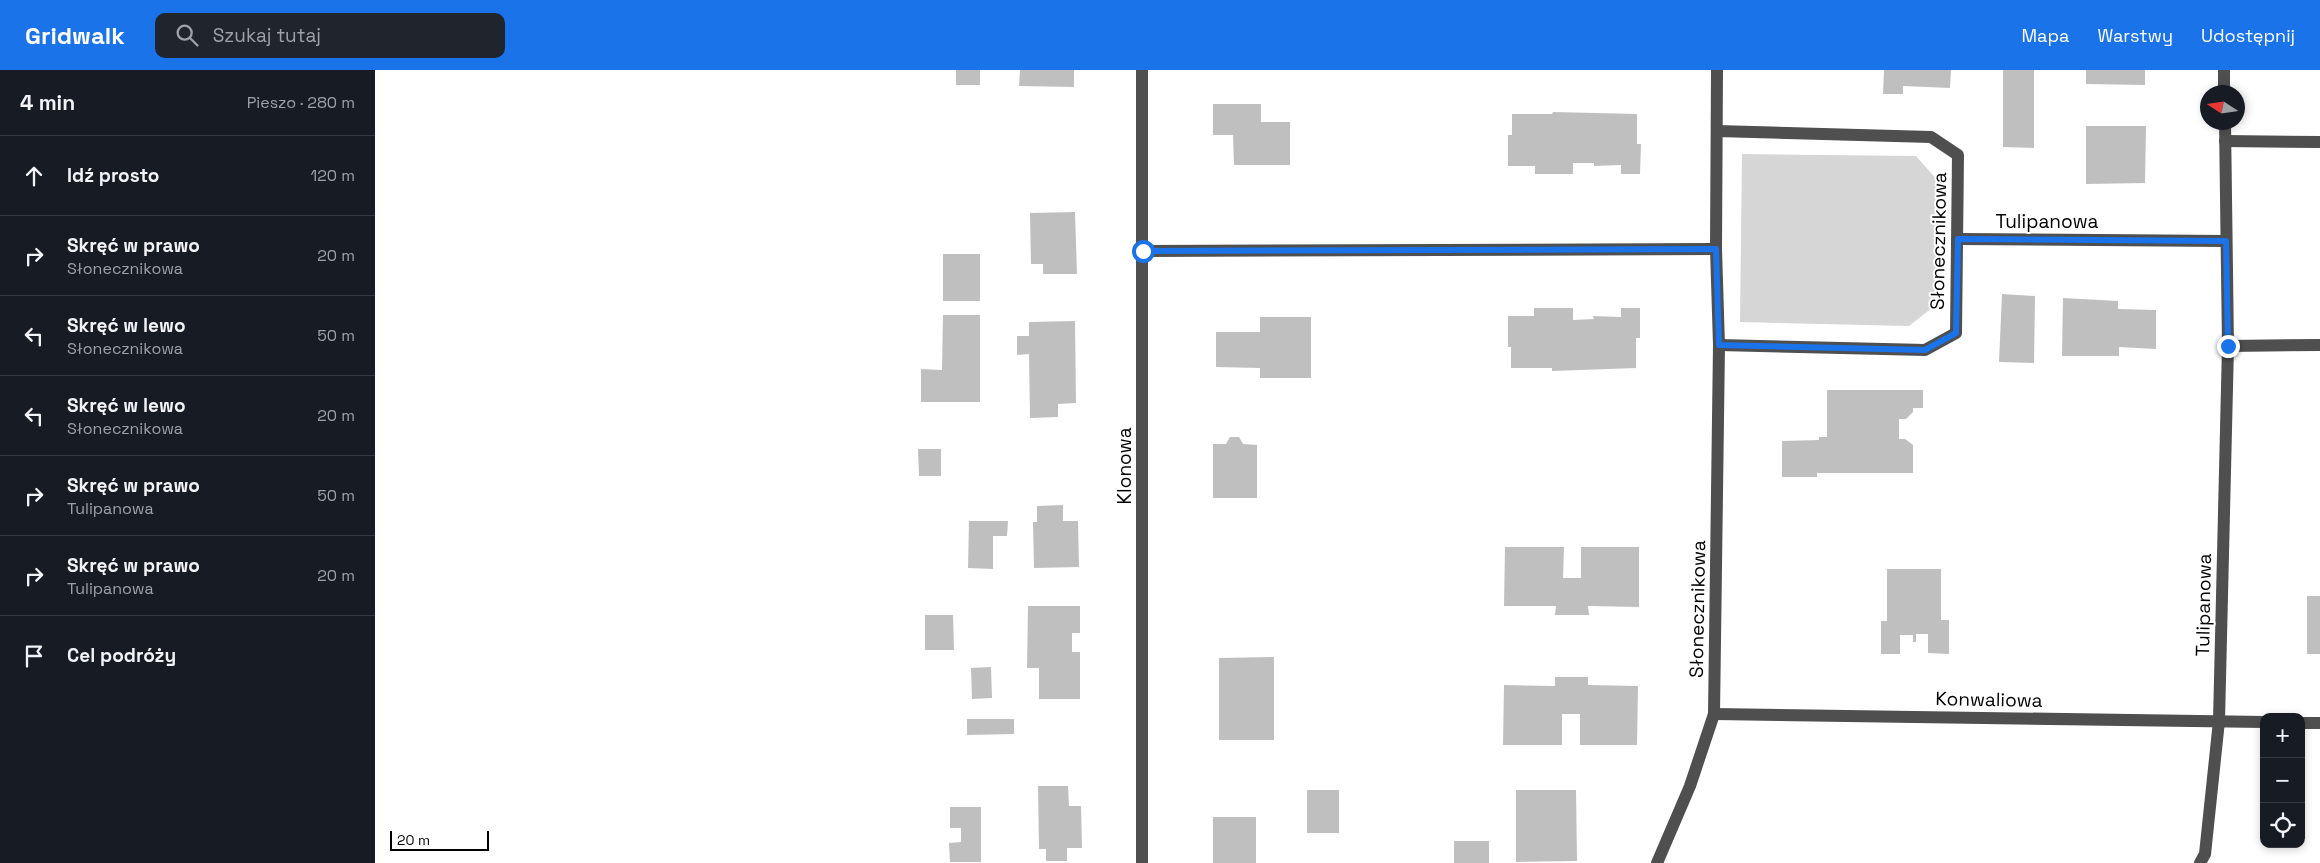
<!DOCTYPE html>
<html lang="pl">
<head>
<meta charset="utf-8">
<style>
	:root { --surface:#171b24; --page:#20242c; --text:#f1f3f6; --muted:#9ea1a6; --line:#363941; --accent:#1a73e8 }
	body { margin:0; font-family:"Space Grotesk",sans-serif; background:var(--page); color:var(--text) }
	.controls { position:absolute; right:15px; bottom:15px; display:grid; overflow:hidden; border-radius:10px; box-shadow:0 2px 8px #0003 }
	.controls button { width:45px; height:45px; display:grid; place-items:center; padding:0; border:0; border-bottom:1px solid var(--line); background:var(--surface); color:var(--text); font:25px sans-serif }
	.compass { position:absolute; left:1825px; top:15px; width:45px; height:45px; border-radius:50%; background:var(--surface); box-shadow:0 2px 8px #0003; rotate:282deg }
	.scale { position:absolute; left:15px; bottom:12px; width:99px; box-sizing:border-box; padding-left:5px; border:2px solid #000; border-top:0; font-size:14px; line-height:18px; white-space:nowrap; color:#000; -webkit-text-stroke:4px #fff; paint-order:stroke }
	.stop { position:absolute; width:15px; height:15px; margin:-11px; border:4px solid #1a73e8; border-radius:50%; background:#fff }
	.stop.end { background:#1a73e8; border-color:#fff; box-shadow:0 1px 5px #0008 }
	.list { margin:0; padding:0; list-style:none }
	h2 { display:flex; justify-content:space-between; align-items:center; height:65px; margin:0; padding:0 20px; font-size:21px }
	h2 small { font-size:16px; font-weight:400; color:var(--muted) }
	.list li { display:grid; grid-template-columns:32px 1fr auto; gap:15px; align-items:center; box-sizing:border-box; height:80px; padding:0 20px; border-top:1px solid var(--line) }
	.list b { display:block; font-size:19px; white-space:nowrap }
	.list p { margin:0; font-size:16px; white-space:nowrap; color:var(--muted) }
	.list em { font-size:16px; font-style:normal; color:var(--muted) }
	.icon { flex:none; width:28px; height:28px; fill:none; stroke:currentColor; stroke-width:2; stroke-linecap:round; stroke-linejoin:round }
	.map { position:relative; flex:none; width:1945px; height:793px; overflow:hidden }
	header { display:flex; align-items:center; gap:30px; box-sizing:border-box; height:70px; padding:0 25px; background:var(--accent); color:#fff }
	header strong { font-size:24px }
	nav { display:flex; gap:28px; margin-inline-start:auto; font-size:18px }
	.search { width:350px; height:45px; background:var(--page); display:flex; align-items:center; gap:12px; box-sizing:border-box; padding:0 18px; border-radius:10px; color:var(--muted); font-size:19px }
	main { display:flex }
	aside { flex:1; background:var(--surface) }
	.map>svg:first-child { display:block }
</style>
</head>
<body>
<header>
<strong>Gridwalk</strong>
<div class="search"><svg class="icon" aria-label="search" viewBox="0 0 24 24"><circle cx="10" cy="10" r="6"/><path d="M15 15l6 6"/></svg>Szukaj tutaj</div>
<nav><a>Mapa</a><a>Warstwy</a><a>Udostępnij</a></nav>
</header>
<main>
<aside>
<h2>4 min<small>Pieszo · 280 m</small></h2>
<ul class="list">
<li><svg class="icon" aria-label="ahead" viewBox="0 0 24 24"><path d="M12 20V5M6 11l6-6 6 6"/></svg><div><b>Idź prosto</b></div><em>120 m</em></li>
<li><svg class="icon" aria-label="right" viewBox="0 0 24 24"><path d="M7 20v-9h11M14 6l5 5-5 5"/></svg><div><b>Skręć w prawo</b><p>Słonecznikowa</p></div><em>20 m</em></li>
<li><svg class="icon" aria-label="left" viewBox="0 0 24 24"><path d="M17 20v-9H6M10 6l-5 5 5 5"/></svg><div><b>Skręć w lewo</b><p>Słonecznikowa</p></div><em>50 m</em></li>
<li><svg class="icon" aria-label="left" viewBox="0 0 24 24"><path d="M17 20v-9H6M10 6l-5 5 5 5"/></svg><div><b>Skręć w lewo</b><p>Słonecznikowa</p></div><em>20 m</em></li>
<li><svg class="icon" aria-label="right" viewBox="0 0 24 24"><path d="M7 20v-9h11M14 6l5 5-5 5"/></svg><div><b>Skręć w prawo</b><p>Tulipanowa</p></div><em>50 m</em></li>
<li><svg class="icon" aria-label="right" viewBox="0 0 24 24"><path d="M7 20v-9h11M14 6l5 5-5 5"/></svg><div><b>Skręć w prawo</b><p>Tulipanowa</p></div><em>20 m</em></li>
<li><svg class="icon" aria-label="arrive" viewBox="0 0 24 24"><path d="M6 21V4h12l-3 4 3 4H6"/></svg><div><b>Cel podróży</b></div></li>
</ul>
</aside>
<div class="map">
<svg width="1945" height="793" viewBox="0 0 1945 793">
	<rect width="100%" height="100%" fill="#fff"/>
	<!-- green -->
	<polygon fill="#d6d6d6" points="1367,84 1541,86 1564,112 1562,234 1534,256 1365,252"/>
	<!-- building -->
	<g fill="#bfbfbf">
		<rect x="581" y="0" width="24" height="15"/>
		<polygon points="645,0 699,0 699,17 644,16"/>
		<polygon points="1509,0 1576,0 1575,18 1528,16 1528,24 1508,24"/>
		<polygon points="1628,0 1659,0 1659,78 1628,77"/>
		<polygon points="1711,0 1770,0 1770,15 1711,14"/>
		<polygon points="838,34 886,34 886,52 915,52 915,95 859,95 858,65 838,65"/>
		<polygon points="1178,42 1262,44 1262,74 1266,74 1265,104 1246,104 1246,95 1219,96 1219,93 1198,93 1198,104 1160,104 1160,96 1133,96 1133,65 1137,65 1137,44 1177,44"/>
		<polygon points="1711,56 1771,56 1770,113 1711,114"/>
		<polygon points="700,142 702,204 668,204 668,194 656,194 655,143"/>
		<rect x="568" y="184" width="37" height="47"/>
		<polygon points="1627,224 1660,226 1659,293 1624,292"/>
		<polygon points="1688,228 1743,231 1743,239 1781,240 1781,279 1744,277 1744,286 1687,286"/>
		<polygon points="1159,238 1198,238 1198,250 1219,249 1218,246 1246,247 1246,238 1265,238 1265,268 1261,268 1261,298 1177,301 1177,298 1136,298 1136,277 1133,277 1133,246 1159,246"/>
		<polygon points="568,245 605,245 605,332 546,332 546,299 567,300"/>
		<polygon points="885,247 936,247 936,308 885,308 885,298 841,297 841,262 885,262"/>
		<polygon points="700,251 701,333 683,334 683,347 655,348 654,284 642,285 642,266 654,266 654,252"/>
		<polygon points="1452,320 1548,320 1548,338 1538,338 1538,342 1531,349 1524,349 1524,369 1530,369 1538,375 1538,403 1442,403 1442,407 1407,407 1407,371 1444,370 1444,367 1452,367"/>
		<polygon points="855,367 864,367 868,374 882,375 882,428 838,428 838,374 851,374"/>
		<polygon points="543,379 566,379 566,406 544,406"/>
		<polygon points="688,435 688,451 703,451 704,497 659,498 658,452 662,452 662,436"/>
		<polygon points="594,451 633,451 632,466 618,466 618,499 593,498"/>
		<polygon points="1130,477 1189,477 1188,508 1206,508 1206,477 1264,477 1264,537 1213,536 1214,545 1180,545 1181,536 1129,536"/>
		<polygon points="1512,499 1566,499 1566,550 1574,550 1574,584 1553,583 1553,564 1541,564 1541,572 1538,572 1538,565 1525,565 1525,584 1506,584 1506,551 1512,551"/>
		<rect x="1932" y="526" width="13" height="58"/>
		<polygon points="653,536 705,536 705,563 697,563 697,582 705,582 705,629 664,629 664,598 652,598"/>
		<polygon points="550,545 578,545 579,580 550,580"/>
		<polygon points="899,587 899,670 844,670 844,588"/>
		<polygon points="616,597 617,628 597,629 596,598"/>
		<polygon points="1180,607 1213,607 1213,615 1263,616 1262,675 1205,675 1205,644 1187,644 1187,675 1128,675 1129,615 1180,616"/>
		<polygon points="592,649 639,649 639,664 592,665"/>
		<polygon points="663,716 693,716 694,736 706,736 707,778 692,778 692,791 671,791 671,779 664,779"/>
		<rect x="932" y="720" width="32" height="43"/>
		<polygon points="1141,720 1201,720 1202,791 1141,792"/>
		<polygon points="575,737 606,737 606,792 575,792 574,773 586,772 586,758 575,758"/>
		<rect x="838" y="747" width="43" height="46"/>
		<rect x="1079" y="771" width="35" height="22"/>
	</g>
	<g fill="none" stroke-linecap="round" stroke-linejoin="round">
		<!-- minor -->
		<g stroke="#4f4f4f" stroke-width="12">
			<polyline points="1849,0 1849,22"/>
			<polyline points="1342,61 1556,67 1583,85 1581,263 1550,280 1344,275"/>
			<polyline points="1850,71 1945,72"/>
			<polyline points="1583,169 1851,171"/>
			<polyline points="768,181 1341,179"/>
			<polyline points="1853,276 1945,275"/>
			<polyline points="1339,644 1889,652"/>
			<polyline points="1926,653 1945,653"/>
			<polyline points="767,793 767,0"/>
			<polyline points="1282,793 1315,716 1339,644 1344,275 1341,179 1342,0"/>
			<polyline points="1825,793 1830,784 1844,651 1853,276 1850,52"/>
		</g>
	</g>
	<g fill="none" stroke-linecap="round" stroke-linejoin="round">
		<!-- route -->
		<polyline stroke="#1a73e8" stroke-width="6" points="768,181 1341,179 1344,275 1550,280 1581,263 1583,169 1851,171 1853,276"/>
	</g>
	<g text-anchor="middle" stroke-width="4" stroke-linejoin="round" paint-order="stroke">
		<!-- street labels -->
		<g font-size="19" fill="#000" stroke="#fff">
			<text x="1672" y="158">Tulipanowa</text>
			<text transform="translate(1563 171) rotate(-89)" y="7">Słonecznikowa</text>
			<text transform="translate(749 396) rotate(-90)" y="7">Klonowa</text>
			<text transform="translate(1828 535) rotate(-89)" y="7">Tulipanowa</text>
			<text transform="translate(1322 539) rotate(-89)" y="7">Słonecznikowa</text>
			<text transform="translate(1614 629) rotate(1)" y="7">Konwaliowa</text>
		</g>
	</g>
</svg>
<div class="controls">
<button>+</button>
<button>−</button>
<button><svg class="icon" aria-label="locate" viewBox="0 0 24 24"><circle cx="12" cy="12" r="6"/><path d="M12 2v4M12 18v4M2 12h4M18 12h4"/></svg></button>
</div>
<svg class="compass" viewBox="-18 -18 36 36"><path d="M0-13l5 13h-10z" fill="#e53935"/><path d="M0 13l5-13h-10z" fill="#9ea1a6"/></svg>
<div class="scale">20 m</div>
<div class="stop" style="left:768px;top:181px"></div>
<div class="stop end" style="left:1853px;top:276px"></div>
</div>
</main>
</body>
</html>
